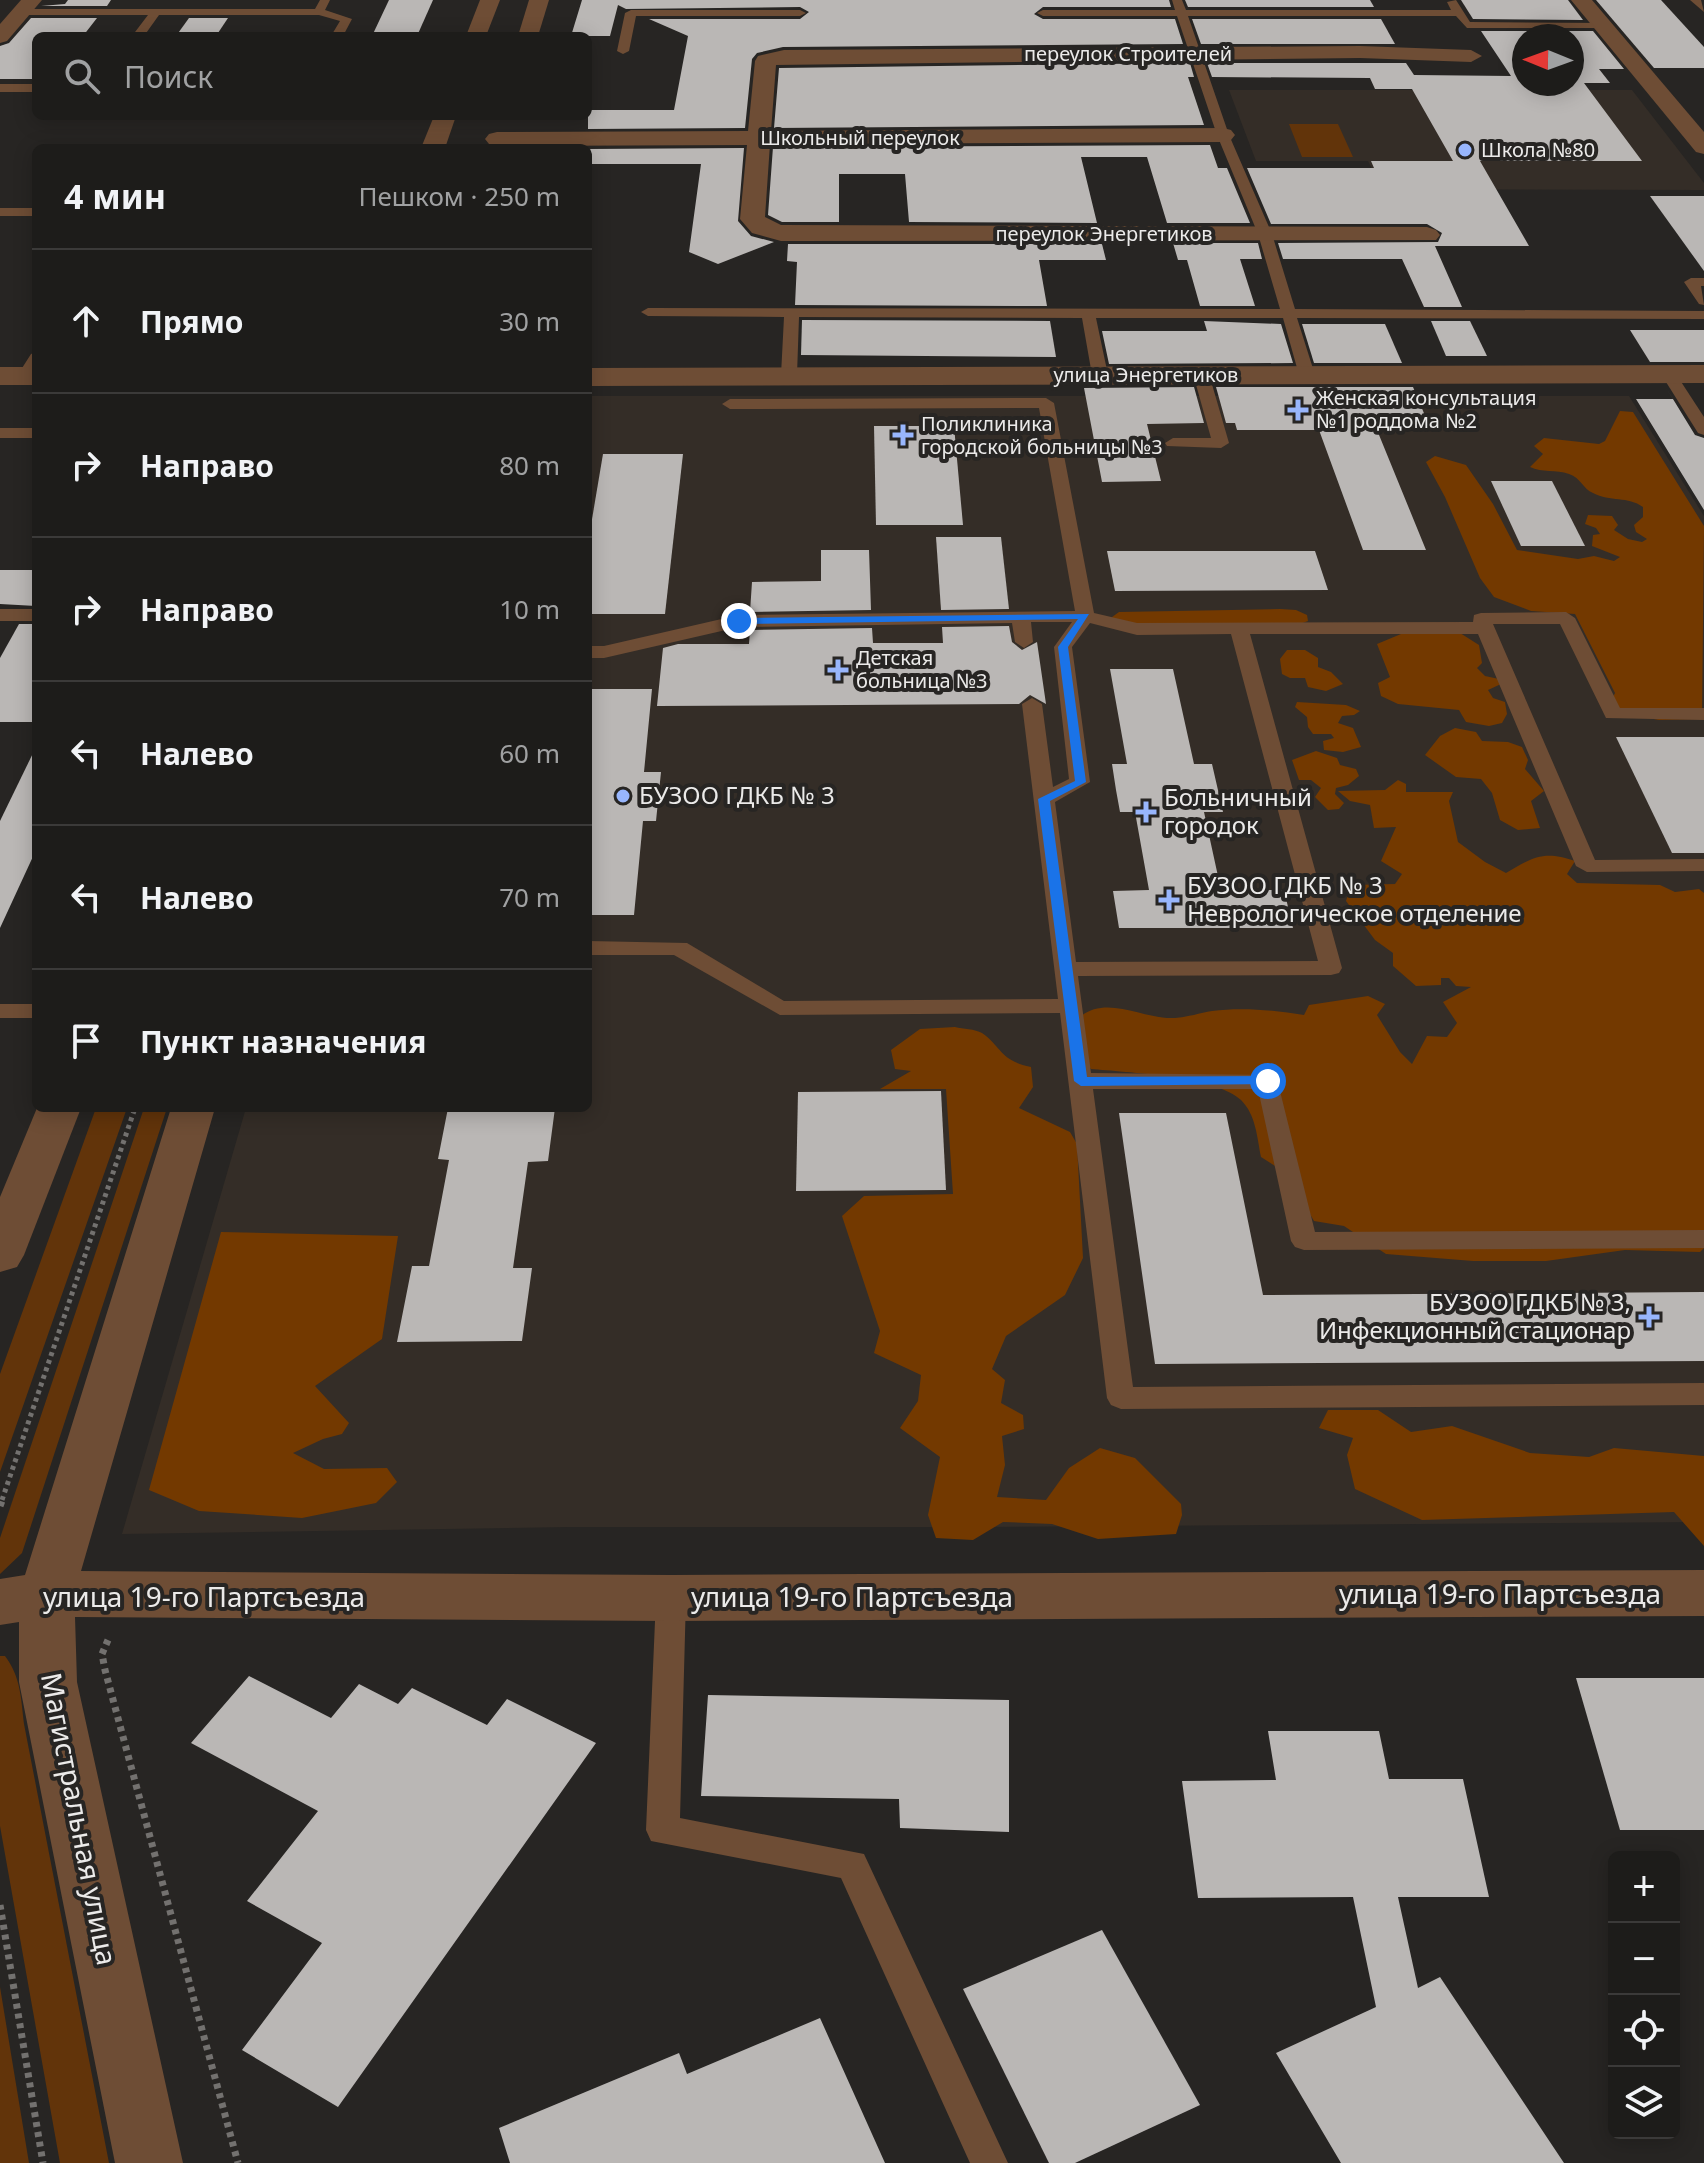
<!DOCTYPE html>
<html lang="ru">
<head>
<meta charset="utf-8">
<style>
	:root { --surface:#1d1c1a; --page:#252523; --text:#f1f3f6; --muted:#a0a1a2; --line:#3b3a39 }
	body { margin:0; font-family:"Noto Sans",sans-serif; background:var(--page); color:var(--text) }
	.controls { position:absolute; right:24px; bottom:24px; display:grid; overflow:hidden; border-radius:12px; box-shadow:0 4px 20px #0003 }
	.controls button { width:72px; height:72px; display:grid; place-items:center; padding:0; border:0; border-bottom:2px solid var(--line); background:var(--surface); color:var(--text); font:40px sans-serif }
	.compass { position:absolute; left:1512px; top:24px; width:72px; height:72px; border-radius:50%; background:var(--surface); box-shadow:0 4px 20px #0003; rotate:271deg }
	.stop { position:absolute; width:24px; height:24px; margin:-18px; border:6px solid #1a73e8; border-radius:50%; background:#fff }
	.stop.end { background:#1a73e8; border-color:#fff; box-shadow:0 2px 8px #0008 }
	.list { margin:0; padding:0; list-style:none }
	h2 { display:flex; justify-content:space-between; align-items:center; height:104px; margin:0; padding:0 32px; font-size:34px }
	h2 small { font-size:26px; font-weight:400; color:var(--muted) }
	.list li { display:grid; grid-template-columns:52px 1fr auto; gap:24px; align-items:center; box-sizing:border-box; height:144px; padding:0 32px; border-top:2px solid var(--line) }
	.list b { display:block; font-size:30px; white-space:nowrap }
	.list em { font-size:26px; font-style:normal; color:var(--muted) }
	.icon { flex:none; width:44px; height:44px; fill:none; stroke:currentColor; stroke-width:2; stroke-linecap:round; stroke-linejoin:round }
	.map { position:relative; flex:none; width:1704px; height:2163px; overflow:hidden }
	.search { position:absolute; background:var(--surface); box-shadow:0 4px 20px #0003; left:32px; top:32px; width:560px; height:88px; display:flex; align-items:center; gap:20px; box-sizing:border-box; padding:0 28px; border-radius:12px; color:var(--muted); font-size:30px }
	.panel { position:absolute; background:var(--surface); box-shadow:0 4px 20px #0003; left:32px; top:144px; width:560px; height:968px; border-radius:12px }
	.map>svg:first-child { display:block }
</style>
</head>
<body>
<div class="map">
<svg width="1704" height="2163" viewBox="0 0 1704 2163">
	<rect width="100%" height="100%" fill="#272523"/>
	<!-- built -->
	<g fill="#342d27">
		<polygon points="1229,90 1632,90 1704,183 1704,190 1382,189 1368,161 1256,161"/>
		<polygon points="588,396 1629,396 1704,516 1704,1522 976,1527 569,1527 122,1534 246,1108 588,1108"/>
	</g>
	<!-- green -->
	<g fill="#62340a">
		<polygon points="1289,124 1338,124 1353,157 1302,157"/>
		<polygon points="96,1108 127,1108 0,1472 0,1374"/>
		<polygon points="144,1108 167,1108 22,1553 0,1574 0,1538"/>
		<path d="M0,1656H5C21,1677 21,1699 24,1724L109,2163H60L0,1826Z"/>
		<polygon points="0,1987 29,2163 0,2163"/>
	</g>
	<!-- forest -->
	<g fill="#733900">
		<path d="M1620,411L1633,412L1704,526L1702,719L1659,720L1615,712L1610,703L1615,693L1575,614L1531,611L1494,597L1480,578L1445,497L1426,462L1435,456L1466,465L1493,504L1517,550L1578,559L1594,556L1614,561L1620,557L1592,546L1593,535L1600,534L1596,528L1585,524L1588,515L1612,516L1618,525L1614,530L1628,539L1642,542L1647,539L1636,532L1634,525L1643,517V507C1628,496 1610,502 1593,493C1583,489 1581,478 1569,474C1556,469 1542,473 1530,467L1543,454L1534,446L1544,438L1599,444L1605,441Z"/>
		<polygon points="1280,609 1296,610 1307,615 1308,621 1297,625 1139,627 1108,620 1119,612"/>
		<polygon points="1460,633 1479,645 1482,663 1477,668 1485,676 1499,679 1501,684 1488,690 1493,698 1505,702 1507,714 1502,723 1489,726 1466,722 1459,710 1398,704 1381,696 1378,683 1390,677 1377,644 1401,634"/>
		<polygon points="1287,650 1305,650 1318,658 1318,667 1331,672 1343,684 1326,691 1308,687 1305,678 1290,678 1282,674 1280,659"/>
		<polygon points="1297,702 1346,705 1360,711 1354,715 1342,716 1338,723 1353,728 1361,747 1343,752 1324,750 1323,741 1334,738 1331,734 1313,734 1308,727 1307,717 1295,707"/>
		<polygon points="1455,728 1476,732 1482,741 1508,742 1522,747 1528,760 1525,769 1544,791 1531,801 1540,828 1518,830 1500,820 1492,793 1481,779 1456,777 1425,755 1440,736"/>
		<polygon points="1316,751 1337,758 1340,765 1356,769 1359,776 1348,785 1336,788 1335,794 1344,803 1339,809 1328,810 1315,797 1321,788 1311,780 1299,780 1292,760"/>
		<path d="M1398,780L1406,784V792H1453L1449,801L1458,842L1485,862L1506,873C1533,857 1544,850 1575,861L1567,874L1577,883L1660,885L1675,892L1699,889L1704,893V1248L1700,1252L1625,1250L1546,1261H1473L1386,1254L1344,1226L1314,1221L1307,1209L1300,1182L1261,1157C1257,1137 1256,1115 1241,1100C1218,1077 1125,1072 1091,1069L1083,1057L1081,1016C1109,995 1144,1020 1175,1018C1188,1017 1200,1013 1212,1011C1241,1007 1275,1010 1304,1015L1309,1005L1368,996L1385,1004L1377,1015L1400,1052L1412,1064L1427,1036L1447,1037L1457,1023L1443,1002L1471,987L1456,986L1449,978H1441V985L1416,986L1393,966V953L1375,940L1346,901L1351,885L1395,884L1402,874L1381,861L1396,827L1374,828L1370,805L1350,801L1338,791L1385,790Z"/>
		<path d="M955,1027C963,1029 975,1029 982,1033C1003,1048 999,1060 1031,1067L1033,1087L1019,1108L1070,1132L1077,1144L1083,1258L1065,1295L1006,1336L992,1369L1005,1380L1001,1403L1023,1415L1024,1429L1002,1436L1005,1465L997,1497L1046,1500L1069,1468L1100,1448L1135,1458L1181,1504L1182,1515L1176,1534L1098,1539L1052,1524L1003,1522L973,1540L936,1538L928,1515L940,1457L900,1428L918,1401L921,1375L874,1353L880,1331L842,1216L864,1196L953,1194L946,1089H880L911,1071L895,1069L891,1050L920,1029Z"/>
		<polygon points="221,1232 398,1236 382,1339 315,1386 349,1423 342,1434 323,1439 293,1453 324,1469 387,1468 397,1482 376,1503 302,1518 199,1511 149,1490"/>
		<polygon points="1328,1410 1378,1410 1411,1432 1452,1426 1530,1453 1589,1457 1614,1448 1704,1456 1704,1546 1674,1512 1422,1520 1355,1489 1347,1455 1353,1438 1319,1428"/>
	</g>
	<!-- building -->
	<g fill="#bab7b5" fill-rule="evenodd">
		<polygon points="68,0 111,0 107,6 41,6 65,4"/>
		<polygon points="389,0 433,0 417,36 372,36"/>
		<polygon points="582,0 1169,0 1171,7 1043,7 1034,14 1043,19 1175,19 1183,44 783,47 757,53 752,59 745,128 588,129 588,110 674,110 688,36 649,19 800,19 809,12 800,7 626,9 618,5 610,36 571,36"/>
		<polygon points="1185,0 1370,0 1374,7 1188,7"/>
		<polygon points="1461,0 1568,0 1583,20 1473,19"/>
		<polygon points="1596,0 1661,0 1704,47 1704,68 1654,68"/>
		<polygon points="31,18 97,18 83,36 36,36 36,79 0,79 0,46 9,43"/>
		<polygon points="189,18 228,18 216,36 176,36"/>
		<polygon points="1192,19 1381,19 1395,44 1201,44"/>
		<path d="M1481,31H1593L1624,69H1599L1610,83H1584L1642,161H1453L1412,89H1375L1370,78L1212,77L1207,63H1406L1414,75L1511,76ZM1524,36H1572V84H1524Z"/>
		<polygon points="1190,63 1194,77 1188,77 1204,125 774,128 779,68"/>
		<polygon points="1210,145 1218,168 1227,168 1250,223 1167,223 1147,157 1081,157 1097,223 909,222 905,174 839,174 839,222 782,222 768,215 773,147"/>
		<polygon points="744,148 738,221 751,236 774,242 718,264 689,252 701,164 588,164 588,149"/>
		<polygon points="1371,161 1480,161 1529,246 1435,246 1462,307 1424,307 1402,259 1283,259 1278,243 1438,242 1442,233 1427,224 1271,224 1247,168 1374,168"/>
		<polygon points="1650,196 1704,196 1704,271"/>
		<polygon points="1173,243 1258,243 1262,259 1240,259 1255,306 1200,306 1187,260 1178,260"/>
		<polygon points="788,244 1102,244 1106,260 1039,260 1047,306 795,305 797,262 787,261"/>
		<polygon points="802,320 1050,321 1056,357 801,355"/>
		<polygon points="1204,321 1281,324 1293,363 1109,364 1102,331 1207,331"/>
		<polygon points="1431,321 1470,321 1487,356 1446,356"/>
		<polygon points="1302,324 1385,324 1402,363 1314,363"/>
		<polygon points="1630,330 1704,330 1704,362 1650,362"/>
		<polygon points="1665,386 1695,435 1704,438 1704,510 1636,399 1673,399"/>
		<polygon points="1194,387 1204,423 1147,424 1161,481 1102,482 1084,388"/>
		<polygon points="1216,387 1413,387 1431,430 1377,430 1426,550 1363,550 1319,430 1237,430 1235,423 1226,423"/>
		<polygon points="874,426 954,426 963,525 876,525"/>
		<polygon points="603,454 683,454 665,614 588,614 588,543"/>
		<polygon points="1491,481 1552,481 1585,546 1521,546"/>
		<polygon points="936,537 1001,537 1009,609 941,610"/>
		<polygon points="821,550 869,550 871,610 750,612 752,582 821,581"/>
		<polygon points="1107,551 1315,551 1328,590 1115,591"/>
		<polygon points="0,570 36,570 36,606 0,604"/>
		<polygon points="19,624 36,624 36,722 0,722 0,658"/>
		<polygon points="1009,626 1012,642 1022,650 1037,642 1046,704 1030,695 1019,704 657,706 663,648 678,644 749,644 750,630 872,628 873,643 943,643 942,627"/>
		<polygon points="1110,669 1173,669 1194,764 1212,764 1223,812 1204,812 1221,890 1284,890 1293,928 1119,928 1113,891 1149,890 1135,812 1120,812 1116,790 1112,764 1127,764"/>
		<polygon points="588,689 652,689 644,772 661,772 656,821 643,821 634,915 588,915"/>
		<polygon points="1616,737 1704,737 1704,853 1672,853"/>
		<polygon points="36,747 36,850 0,928 0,821"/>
		<polygon points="941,1091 946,1190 796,1191 798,1092"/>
		<polygon points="448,1108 555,1108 548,1161 528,1162 513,1268 532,1268 522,1341 397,1342 412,1266 429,1266 449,1160 438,1159"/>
		<polygon points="1119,1113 1226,1113 1263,1295 1704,1292 1704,1361 1155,1364"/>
		<polygon points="249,1676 331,1718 359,1684 398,1704 412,1688 487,1725 507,1699 596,1743 338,2107 242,2050 322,1943 247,1901 318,1811 191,1743"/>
		<polygon points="1576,1678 1704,1678 1704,1830 1620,1830"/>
		<polygon points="708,1695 1009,1700 1009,1832 900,1828 899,1799 701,1796"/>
		<polygon points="1268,1731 1379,1731 1389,1779 1463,1779 1489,1897 1398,1897 1418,1988 1440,1977 1564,2163 1341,2163 1276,2053 1376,2007 1353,1897 1198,1898 1182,1781 1276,1780"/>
		<polygon points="1102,1930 1200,2105 1075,2163 1049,2163 963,1989"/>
		<polygon points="820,2018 885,2163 510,2163 499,2128 679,2053 687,2074"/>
	</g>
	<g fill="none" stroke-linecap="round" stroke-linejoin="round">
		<!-- path-far1 -->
		<polyline stroke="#73716f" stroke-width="5" stroke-dasharray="4 4" stroke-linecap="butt" points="2,1500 135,1108"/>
		<!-- path -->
		<g stroke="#73716f" stroke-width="7" stroke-dasharray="5 5" stroke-linecap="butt">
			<polyline points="0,1506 3,1498"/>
			<polyline points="108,1640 102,1654 105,1670 238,2163"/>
			<polyline points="0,1905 43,2163"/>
		</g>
		<!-- lane -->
		<g fill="#6e4d35" fill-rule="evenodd">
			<polygon points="320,0 330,0 325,10 352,19 343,36 331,36 340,21 319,15 159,15 144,36 132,36 148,15 23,15 17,12 23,9 315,9"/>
			<polygon points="1172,0 1182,0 1186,10 1451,10 1447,2 1456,0 1470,22 1606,23 1608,25 1602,28 1467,28 1456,16 1188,16 1229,135 1272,234 1295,309 1704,311 1704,319 1297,318 1315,375 1307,380 1299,375 1283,318 1096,318 1108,375 1100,380 1092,375 1082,318 799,317 797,375 789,380 781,375 784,317 648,316 641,312 648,308 1280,309 1258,234 1217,135 1177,16 1043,16 1037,13 1043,10 1175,10"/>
			<polygon points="1690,0 1701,0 1704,12"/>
			<polygon points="631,10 800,10 806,13 800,16 636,16 629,51 623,54 617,51 625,13"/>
			<rect x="0" y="84" width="36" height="8"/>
			<rect x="0" y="208" width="36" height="8"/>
			<polygon points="1691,278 1704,278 1704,286 1701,286 1704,305 1699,304 1684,282"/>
			<path d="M36,352C36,363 37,370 30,379H20L17,376L31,354Z"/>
			<polygon points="1201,369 1209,374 1229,443 1221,448 1167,446 1165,443 1173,438 1211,438 1193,374"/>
			<polygon points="1669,369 1674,371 1704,417 1704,435 1698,433 1661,374"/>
			<path d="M1046,398L1054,403L1094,613L1137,623L1473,622L1474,615L1481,613L1566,612L1575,618L1620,708H1704V720L1606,718L1560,624H1493L1595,860L1704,859V871L1587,872L1576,866L1478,634H1250L1342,968L1339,973L1331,975L1078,976L1091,1073L1276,1075L1315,1232L1704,1230V1248L1304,1250L1295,1247L1291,1241L1258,1089H1093L1133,1387L1704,1383V1405L1121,1409L1111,1405L1107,1398L1060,1013L780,1015L674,955H588V941L687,943L784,1001L1058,999L1022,704L1032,698L1042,704L1053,787L1069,779L1054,647L1072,622H1031L1033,642L1024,648L1015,642L1012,623L739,627L604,658H588V646H604L739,615L1075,611L1039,408L730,409L722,404L730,399ZM1090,623L1137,635L1231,634L1318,961L1076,962L1055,802L1090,782L1072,647Z"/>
			<rect x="0" y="428" width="36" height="10"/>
			<rect x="0" y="609" width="36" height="12"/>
			<rect x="0" y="1004" width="36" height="14"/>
			<polygon points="671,1586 682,1589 686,1598 680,1818 864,1854 1008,2163 970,2163 841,1878 651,1841 646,1830 656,1598 660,1589"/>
		</g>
		<!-- street -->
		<g fill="#6e4d35" fill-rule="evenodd">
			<polygon points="21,0 42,0 7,41 0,43 0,24"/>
			<polygon points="480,0 500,0 486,36 466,36"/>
			<polygon points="529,0 549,0 538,36 518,36"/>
			<polygon points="1571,0 1592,0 1704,132 1704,154 1696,152"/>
			<polygon points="1360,46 1471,50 1482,56 1471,62 1360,58 776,65 771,131 1223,128 1231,130 1235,135 1231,140 1223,142 770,144 765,217 781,225 1427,227 1436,230 1440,235 1436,240 781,241 752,233 740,219 747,145 497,146 489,144 485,139 489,134 497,132 748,131 755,61 758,56 784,50"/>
			<polygon points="434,116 456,116 445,148 421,148"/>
			<polygon points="1704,365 1704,383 588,386 588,368"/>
			<rect x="0" y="367" width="36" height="18"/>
			<polygon points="37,1108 81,1108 24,1255 17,1267 0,1272 0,1197"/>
			<polygon points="171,1108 215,1108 81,1571 671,1575 1704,1570 1704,1616 671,1621 75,1617 77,1682 183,2163 115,2163 19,1682 19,1622 0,1625 0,1579 25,1575"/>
		</g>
	</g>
	<!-- route -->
	<polygon fill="#1a73e8" points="1089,614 1068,647 1086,782 1050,801 1087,1077 1268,1076 1274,1081 1273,1084 1081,1086 1074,1081 1038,799 1075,781 1058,647 1078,619 739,624 734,621 739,618"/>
	<!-- markers -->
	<g fill="#98b6fd" stroke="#272523" stroke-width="3">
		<circle cx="1465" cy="150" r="8"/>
		<path d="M1294 398h8v8h8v8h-8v8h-8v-8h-8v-8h8z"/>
		<path d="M899 423h8v8h8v8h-8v8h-8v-8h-8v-8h8z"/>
		<path d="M834 658h8v8h8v8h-8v8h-8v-8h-8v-8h8z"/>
		<circle cx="623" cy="796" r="8"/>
		<path d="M1142 800h8v8h8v8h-8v8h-8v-8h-8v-8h8z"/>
		<path d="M1165 888h8v8h8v8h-8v8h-8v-8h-8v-8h8z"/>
		<path d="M1645 1305h8v8h8v8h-8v8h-8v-8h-8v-8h8z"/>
	</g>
	<g text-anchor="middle" stroke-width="8" stroke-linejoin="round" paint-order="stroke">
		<!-- far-street labels -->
		<g font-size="20" fill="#ebeae9" stroke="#272523">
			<text x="1128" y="61">переулок Строителей</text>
			<text x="860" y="145">Школьный переулок</text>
			<text x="1104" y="241">переулок Энергетиков</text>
			<text x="1146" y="382">улица Энергетиков</text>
		</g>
		<!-- far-poi labels -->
		<g font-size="20" fill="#ebeae9" stroke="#272523" text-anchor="start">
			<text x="1481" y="157">Школа №80</text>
			<text x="1316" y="405">Женская консультация<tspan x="1316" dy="23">№1 роддома №2</tspan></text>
			<text x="921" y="431">Поликлиника<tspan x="921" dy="23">городской больницы №3</tspan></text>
			<text x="856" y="665">Детская<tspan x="856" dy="23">больница №3</tspan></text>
		</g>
		<!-- poi labels -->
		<g font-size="24" fill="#ebeae9" stroke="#272523" text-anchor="start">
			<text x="639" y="804">БУЗОО ГДКБ № 3</text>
			<text x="1164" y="806">Больничный<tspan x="1164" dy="28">городок</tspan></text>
			<text x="1187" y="894">БУЗОО ГДКБ № 3<tspan x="1187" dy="28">Неврологическое отделение</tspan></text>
			<text x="1631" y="1311" text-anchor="end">БУЗОО ГДКБ № 3,<tspan x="1631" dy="28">Инфекционный стационар</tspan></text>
		</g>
		<!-- near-street labels -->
		<g font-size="28" fill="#ebeae9" stroke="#272523">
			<text x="1500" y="1604">улица 19-го Партсъезда</text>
			<text x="204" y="1607">улица 19-го Партсъезда</text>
			<text x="852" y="1607">улица 19-го Партсъезда</text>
			<text transform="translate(79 1819) rotate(79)" y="10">Магистральная улица</text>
		</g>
	</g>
</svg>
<div class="controls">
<button>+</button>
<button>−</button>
<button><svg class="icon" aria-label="locate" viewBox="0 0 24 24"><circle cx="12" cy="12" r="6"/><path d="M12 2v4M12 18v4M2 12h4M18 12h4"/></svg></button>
<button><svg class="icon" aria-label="layers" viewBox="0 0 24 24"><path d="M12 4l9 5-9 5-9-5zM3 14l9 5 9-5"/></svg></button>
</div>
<svg class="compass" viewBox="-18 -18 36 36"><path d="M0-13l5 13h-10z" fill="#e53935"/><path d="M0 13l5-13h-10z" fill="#a0a1a2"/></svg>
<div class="stop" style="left:1268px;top:1081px"></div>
<div class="stop end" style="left:739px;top:621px"></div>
<div class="search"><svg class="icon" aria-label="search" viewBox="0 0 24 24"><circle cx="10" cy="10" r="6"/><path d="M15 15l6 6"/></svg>Поиск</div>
<section class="panel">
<h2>4 мин<small>Пешком · 250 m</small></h2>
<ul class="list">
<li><svg class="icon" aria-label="ahead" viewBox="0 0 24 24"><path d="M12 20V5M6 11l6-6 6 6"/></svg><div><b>Прямо</b></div><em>30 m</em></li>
<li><svg class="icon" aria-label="right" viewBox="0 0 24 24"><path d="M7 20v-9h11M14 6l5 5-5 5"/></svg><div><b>Направо</b></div><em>80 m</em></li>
<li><svg class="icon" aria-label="right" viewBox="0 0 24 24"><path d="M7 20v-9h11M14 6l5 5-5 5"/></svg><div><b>Направо</b></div><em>10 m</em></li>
<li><svg class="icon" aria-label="left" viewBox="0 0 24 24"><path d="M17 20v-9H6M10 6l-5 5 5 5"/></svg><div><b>Налево</b></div><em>60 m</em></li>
<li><svg class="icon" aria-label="left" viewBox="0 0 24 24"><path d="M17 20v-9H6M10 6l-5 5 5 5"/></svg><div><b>Налево</b></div><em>70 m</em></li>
<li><svg class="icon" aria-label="arrive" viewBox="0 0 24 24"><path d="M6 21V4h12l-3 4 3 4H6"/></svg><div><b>Пункт назначения</b></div></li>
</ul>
</section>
</div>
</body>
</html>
